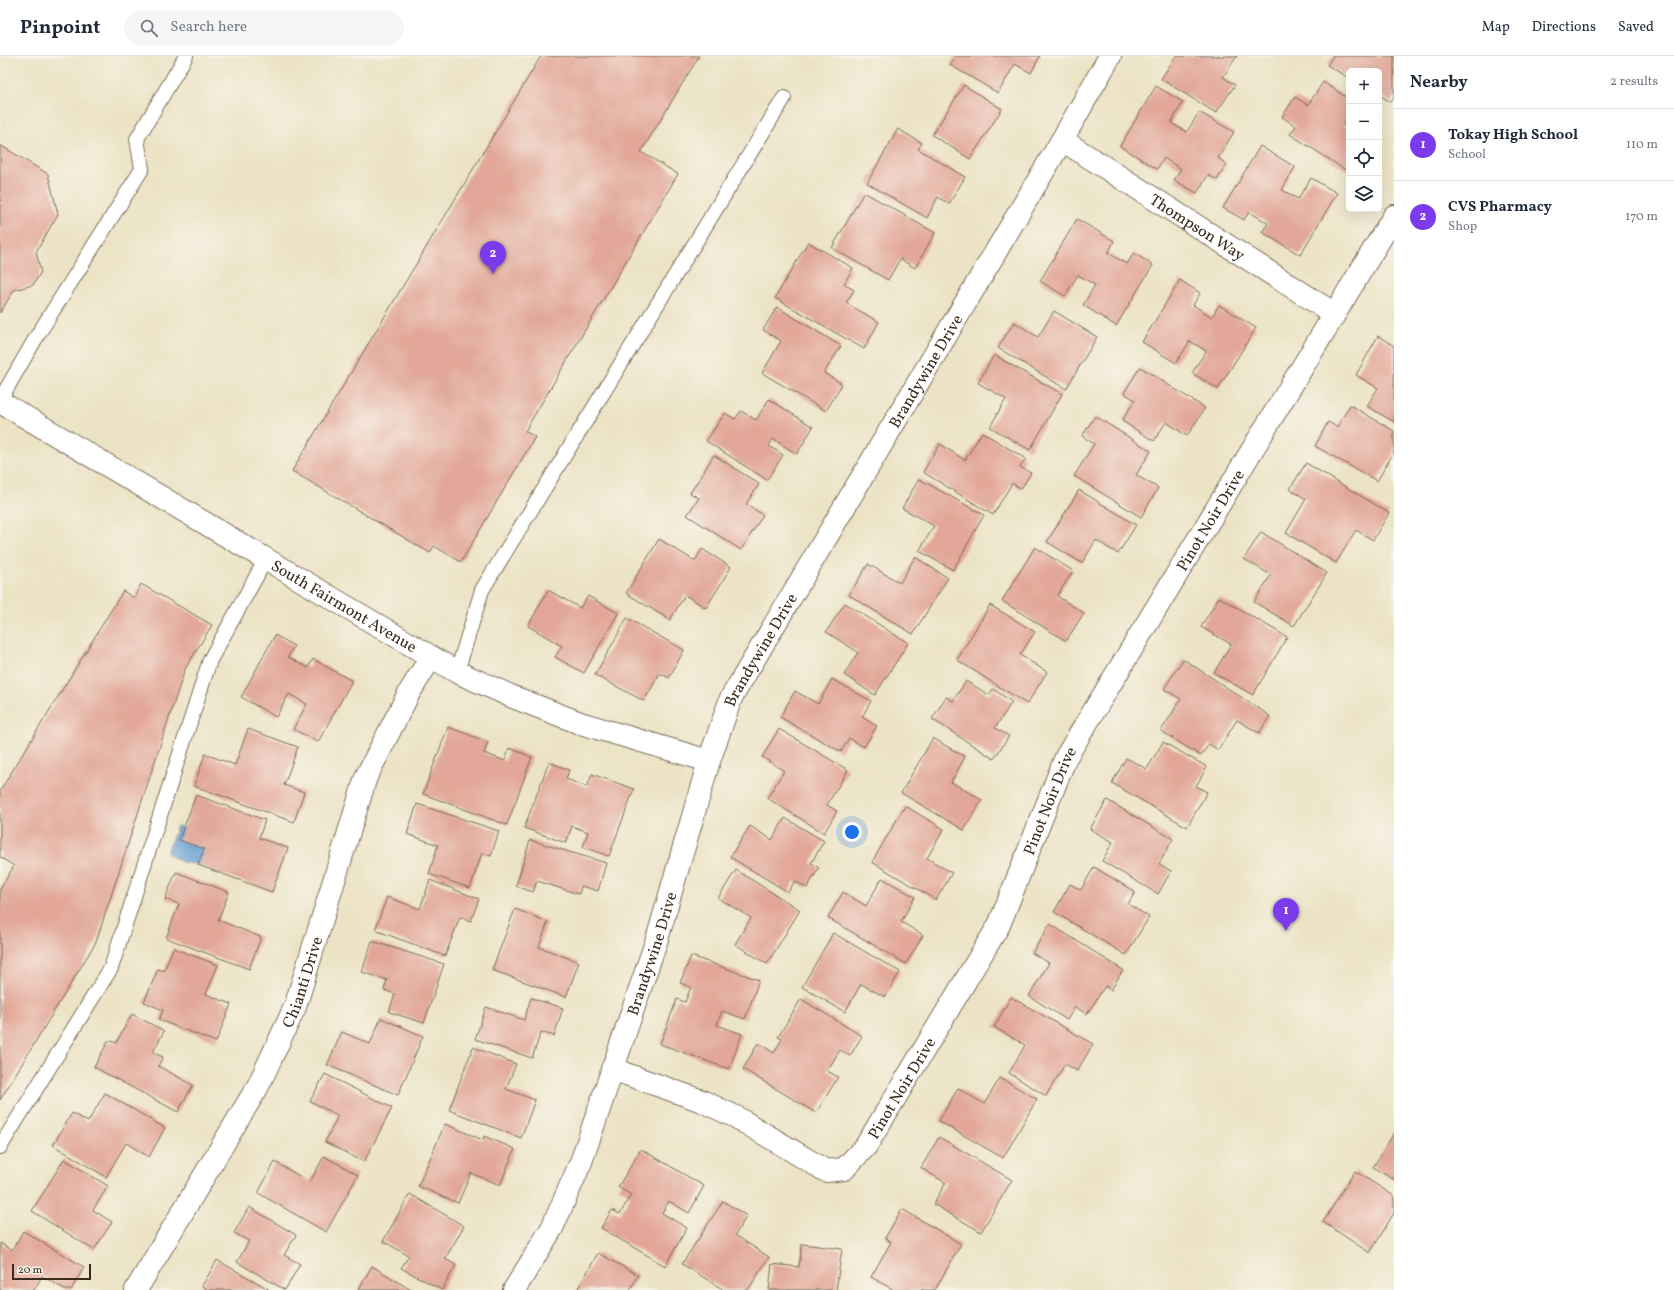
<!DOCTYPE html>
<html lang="en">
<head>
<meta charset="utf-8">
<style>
	:root { --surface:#fff; --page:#f6f6f7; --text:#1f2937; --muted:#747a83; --line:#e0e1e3; --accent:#7c3aed }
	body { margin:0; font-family:Vollkorn,serif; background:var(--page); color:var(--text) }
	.controls { position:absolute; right:12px; top:12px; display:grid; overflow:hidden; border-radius:6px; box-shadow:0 4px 16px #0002 }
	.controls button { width:36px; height:36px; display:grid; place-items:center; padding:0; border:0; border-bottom:1px solid var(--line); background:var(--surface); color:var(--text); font:20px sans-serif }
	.scale { position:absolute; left:12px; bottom:10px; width:79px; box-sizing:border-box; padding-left:4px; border:2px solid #3b2a1e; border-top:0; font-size:11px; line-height:14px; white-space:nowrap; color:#3b2a1e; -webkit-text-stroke:3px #f7f3e8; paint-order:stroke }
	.you { position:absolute; left:852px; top:776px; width:14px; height:14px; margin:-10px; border:3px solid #fff; border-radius:50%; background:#1a73e8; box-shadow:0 0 0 6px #1a73e833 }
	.badge { display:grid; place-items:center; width:26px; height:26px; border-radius:50%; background:var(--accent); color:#fff; font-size:13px; font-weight:700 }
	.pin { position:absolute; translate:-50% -33px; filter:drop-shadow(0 1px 2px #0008) }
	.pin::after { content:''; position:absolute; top:21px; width:14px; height:12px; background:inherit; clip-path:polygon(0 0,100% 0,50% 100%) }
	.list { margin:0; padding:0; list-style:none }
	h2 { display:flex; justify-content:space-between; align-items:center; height:52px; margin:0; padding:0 16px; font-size:17px }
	h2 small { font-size:13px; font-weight:400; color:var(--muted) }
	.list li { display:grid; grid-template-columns:26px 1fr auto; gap:12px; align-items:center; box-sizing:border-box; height:72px; padding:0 16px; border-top:1px solid var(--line) }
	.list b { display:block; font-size:15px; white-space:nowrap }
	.list p { margin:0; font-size:13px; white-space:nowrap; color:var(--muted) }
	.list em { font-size:13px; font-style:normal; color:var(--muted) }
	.icon { flex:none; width:22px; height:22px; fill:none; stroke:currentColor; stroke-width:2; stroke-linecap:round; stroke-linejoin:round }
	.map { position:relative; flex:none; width:1394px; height:1234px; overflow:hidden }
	header { display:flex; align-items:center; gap:24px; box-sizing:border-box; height:56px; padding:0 20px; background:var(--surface); border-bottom:1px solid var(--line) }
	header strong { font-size:19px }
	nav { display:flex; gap:22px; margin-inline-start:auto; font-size:14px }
	.search { width:280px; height:36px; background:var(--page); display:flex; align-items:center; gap:10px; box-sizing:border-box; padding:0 14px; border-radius:22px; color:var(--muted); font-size:15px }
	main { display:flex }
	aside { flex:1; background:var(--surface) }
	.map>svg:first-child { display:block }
</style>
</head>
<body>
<header>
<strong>Pinpoint</strong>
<div class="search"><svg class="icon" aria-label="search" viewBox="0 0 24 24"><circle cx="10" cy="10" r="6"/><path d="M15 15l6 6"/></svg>Search here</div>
<nav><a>Map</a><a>Directions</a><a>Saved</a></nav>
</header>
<main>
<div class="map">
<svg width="1394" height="1234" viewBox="0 0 1394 1234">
	<rect width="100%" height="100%" fill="#f7f3e8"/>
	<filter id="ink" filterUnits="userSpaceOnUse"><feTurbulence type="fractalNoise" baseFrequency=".025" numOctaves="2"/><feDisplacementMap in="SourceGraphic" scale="8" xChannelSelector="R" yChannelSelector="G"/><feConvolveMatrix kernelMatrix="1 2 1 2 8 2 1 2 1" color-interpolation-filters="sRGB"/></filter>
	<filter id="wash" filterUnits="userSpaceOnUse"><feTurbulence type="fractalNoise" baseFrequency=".012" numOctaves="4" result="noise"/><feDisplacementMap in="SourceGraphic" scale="16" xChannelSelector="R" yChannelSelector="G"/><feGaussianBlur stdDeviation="0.9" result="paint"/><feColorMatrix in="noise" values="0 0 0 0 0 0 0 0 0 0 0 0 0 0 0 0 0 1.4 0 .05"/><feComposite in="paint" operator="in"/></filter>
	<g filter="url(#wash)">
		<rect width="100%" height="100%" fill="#ece3c5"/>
		<!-- water -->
		<polygon fill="#619fd3" stroke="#4e6478" points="177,770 187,773 207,786 202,809 182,806 167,797"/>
		<g id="blocks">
			<!-- building -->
			<g fill="#e2a798">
				<polygon points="541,0 699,0 641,96 678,118 525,375 535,381 461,506 434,490 430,497 292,415"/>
				<polygon points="955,0 1040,0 1031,17 1015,8 998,37 950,9"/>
				<polygon points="1176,0 1237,0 1223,21 1235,29 1216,57 1161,23"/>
				<polygon points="1333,0 1394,0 1394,41 1391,46 1379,39 1379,15 1349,15 1349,22 1327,9"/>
				<polygon points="1323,26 1349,43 1349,60 1343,69 1349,73 1349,111 1347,115 1290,78 1296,70 1282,61 1295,41 1308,49"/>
				<polygon points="964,29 1002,53 970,103 932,79"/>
				<polygon points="1156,30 1183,46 1171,67 1187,76 1199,56 1234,76 1218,102 1227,108 1217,124 1208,119 1197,137 1174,124 1181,113 1164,102 1157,113 1120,90"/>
				<polygon points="898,73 922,87 918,93 965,121 949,148 938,141 927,162 867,127"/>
				<polygon points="0,89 48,118 58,158 36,196 41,216 33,229 14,234 0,257"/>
				<polygon points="1260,90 1295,111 1282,134 1298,143 1311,122 1337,137 1300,199 1262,176 1268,167 1249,156 1244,164 1223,152"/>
				<polygon points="864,136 935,177 915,212 900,203 888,224 832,192"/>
				<polygon points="1077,163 1114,185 1108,197 1127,208 1134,197 1153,209 1116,270 1083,249 1095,229 1078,219 1065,240 1040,225"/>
				<polygon points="808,186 853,212 844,228 854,234 846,247 879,266 864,293 775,242"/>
				<polygon points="1180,224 1200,237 1193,249 1212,261 1219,249 1256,272 1218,333 1192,317 1206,295 1190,285 1176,307 1142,286"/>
				<polygon points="777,251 841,290 824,317 842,328 826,355 762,317 781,285 763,274"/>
				<polygon points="1054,255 1097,281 1066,333 998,292 1014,266 1038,281"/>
				<polygon points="1378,280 1394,290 1394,366 1367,350 1378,332 1356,319"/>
				<polygon points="994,299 1062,338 1030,394 990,371 1006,343 978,327"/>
				<polygon points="1140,311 1205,352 1187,380 1166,366 1154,385 1122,365 1135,344 1124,337"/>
				<polygon points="769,343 813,371 797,398 773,383 769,390 783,399 767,424 706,385 725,357 735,363 741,355 756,364"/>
				<polygon points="1350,349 1394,375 1394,396 1377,425 1315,390 1328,366 1337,371"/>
				<polygon points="1095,360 1151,395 1136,419 1158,432 1141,461 1074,420 1094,388 1082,380"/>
				<polygon points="982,376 1026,403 1020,411 1031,417 1021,433 1012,427 993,459 923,416 940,388 965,404"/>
				<polygon points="714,399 759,428 746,448 763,459 741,494 687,459 699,442 690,437"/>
				<polygon points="1306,407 1389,457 1373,484 1356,474 1336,507 1286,477 1306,443 1290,433"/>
				<polygon points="919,423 984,459 953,514 919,495 934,470 902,452"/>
				<polygon points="1079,434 1136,469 1118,498 1096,484 1082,507 1047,486"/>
				<polygon points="1261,476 1327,517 1294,570 1254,546 1271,519 1244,503"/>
				<polygon points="659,483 695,505 702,493 731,511 706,552 685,539 670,564 626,537"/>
				<polygon points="1035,491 1073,515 1057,540 1084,557 1066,585 1002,545"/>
				<polygon points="915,501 948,522 913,578 849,539 868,508 900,527"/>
				<polygon points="141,528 212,569 185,613 96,886 0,1044 0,833 14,810 0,801 0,735 123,535 134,542"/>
				<polygon points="548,534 580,552 588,540 618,557 584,617 555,601 562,590 528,570"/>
				<polygon points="1219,541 1287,581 1253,639 1214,617 1231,588 1201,571"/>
				<polygon points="845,547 908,587 875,639 844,619 858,596 826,576"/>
				<polygon points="990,549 1035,576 1020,599 1047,616 1027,648 957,604"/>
				<polygon points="627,562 684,594 669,622 660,617 644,645 595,619"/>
				<polygon points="275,579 294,590 288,601 308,612 313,603 352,625 318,686 293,673 307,648 289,638 276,661 241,641"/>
				<polygon points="1183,603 1270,660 1259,677 1237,664 1218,694 1209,688 1201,700 1161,675 1181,643 1164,633"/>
				<polygon points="832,623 871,645 862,661 877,670 864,691 849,682 841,696 780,661 795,635 818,648"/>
				<polygon points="966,625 989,639 993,633 1012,646 995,672 1009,680 994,703 932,663 946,641 953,645"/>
				<polygon points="448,671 488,686 484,697 505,705 509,692 532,701 507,769 423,738"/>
				<polygon points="248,673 298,691 284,729 304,736 294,766 194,730 205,698 235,709"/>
				<polygon points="779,673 848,714 827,749 837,755 824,777 767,742 784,715 762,701"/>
				<polygon points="933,682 965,701 951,726 982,744 964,774 901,737"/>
				<polygon points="1163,686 1207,711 1196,730 1207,736 1187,771 1112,727 1126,702 1147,713"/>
				<polygon points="549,706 569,714 566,723 587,731 592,718 634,733 609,800 583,791 588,776 572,770 566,787 524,772"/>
				<polygon points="196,739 265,764 259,782 288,792 272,836 198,809 204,793 179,784"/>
				<polygon points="1107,744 1173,783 1159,808 1171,815 1158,838 1102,805 1113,786 1090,773"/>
				<polygon points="417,748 499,775 491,800 482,797 470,832 429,818 438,789 407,778"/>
				<polygon points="905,750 944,773 927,802 952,817 936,844 872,806"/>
				<polygon points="785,762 824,785 811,807 819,812 807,832 795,825 788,836 730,801 750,770 772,784"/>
				<polygon points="530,784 606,807 598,835 581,830 579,838 537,825 533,836 516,830"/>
				<polygon points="1094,811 1135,836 1128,848 1149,861 1126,899 1054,856 1070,828 1081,834"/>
				<polygon points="736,814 800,854 767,908 735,888 751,862 718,842"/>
				<polygon points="176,816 229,836 218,864 261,881 249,913 166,882 179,848 165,843"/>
				<polygon points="882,822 915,841 901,866 923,879 906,908 828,862 843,836 866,850"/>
				<polygon points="430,824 479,843 471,865 460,861 445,900 375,874 387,841 420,853"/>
				<polygon points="515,853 548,866 539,891 579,906 566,941 492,914"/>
				<polygon points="1050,868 1123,914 1111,934 1105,930 1087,958 1075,951 1067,964 1029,940 1049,907 1032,897"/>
				<polygon points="833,877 900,916 885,941 861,928 845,956 802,931"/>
				<polygon points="372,885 444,908 424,967 389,956 395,938 384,934 387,924 362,916"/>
				<polygon points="173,892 218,909 206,938 231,948 216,986 159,964 163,954 144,946 158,913 164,915"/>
				<polygon points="691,900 759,924 745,963 722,955 717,969 742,978 729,1013 660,988 677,943 685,946 691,931 680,927"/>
				<polygon points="1011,941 1093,988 1077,1015 1065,1008 1046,1040 1009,1017 1025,989 994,971"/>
				<polygon points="531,942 563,952 554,980 541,976 532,1002 475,983 486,951 524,964"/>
				<polygon points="801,943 862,980 850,1000 840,994 827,1015 838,1021 816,1057 743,1013 758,987 774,997 782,983 778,981"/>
				<polygon points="132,958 164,975 153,996 163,1001 158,1010 193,1029 178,1056 94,1011 109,984 116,987"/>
				<polygon points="381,962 423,980 398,1039 327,1009 342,976 370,988"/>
				<polygon points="473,991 516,1008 506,1033 535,1044 521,1082 449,1054"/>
				<polygon points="325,1018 392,1052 364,1106 325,1086 338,1060 310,1045"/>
				<polygon points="1000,1022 1037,1043 1003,1102 939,1065 958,1032 984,1048"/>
				<polygon points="105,1037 165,1072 149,1101 126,1087 106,1121 53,1089 72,1057 88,1066"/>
				<polygon points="445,1068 483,1084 484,1080 515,1093 500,1129 471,1117 458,1147 418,1130"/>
				<polygon points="1394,1077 1394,1124 1373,1111"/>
				<polygon points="939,1081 1012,1124 981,1176 933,1148 946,1127 921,1112"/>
				<polygon points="641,1093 704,1130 689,1157 669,1145 662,1157 687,1172 665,1210 601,1172 612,1154 620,1158 631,1139 618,1131"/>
				<polygon points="324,1100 358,1119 326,1176 258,1137 275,1106 310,1126"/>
				<polygon points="64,1103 108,1130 93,1154 112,1166 94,1194 32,1155"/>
				<polygon points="1355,1115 1394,1140 1394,1157 1370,1197 1323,1166"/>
				<polygon points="410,1138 464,1170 445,1203 456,1209 442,1234 401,1212 409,1200 383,1185"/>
				<polygon points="723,1145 747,1160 735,1179 769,1201 748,1234 724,1234 682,1208"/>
				<polygon points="249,1151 296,1179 284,1199 300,1208 285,1234 237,1206 249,1185 234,1177"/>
				<polygon points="902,1153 961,1188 935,1234 894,1234 871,1221 891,1186 885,1182"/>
				<polygon points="23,1175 84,1211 71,1234 66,1234 42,1220 34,1234 0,1234 0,1187 12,1194"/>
				<polygon points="802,1188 842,1193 836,1234 769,1234 772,1208 799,1211"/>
				<polygon points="598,1197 638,1219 630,1234 577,1234"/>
				<polygon points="217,1204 270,1234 208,1234 202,1230"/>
				<polygon points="372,1210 411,1234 358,1234"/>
			</g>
		</g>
	</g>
	<g filter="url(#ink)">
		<use href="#blocks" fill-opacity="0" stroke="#796b58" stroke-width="1"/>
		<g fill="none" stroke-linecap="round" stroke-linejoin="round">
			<!-- service casing -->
			<g stroke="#796b58" stroke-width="16">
				<g id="service">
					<polyline points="0,344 37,280 142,113 137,83 186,0"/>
					<polyline points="457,616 482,534 784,42"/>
					<polyline points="0,1091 111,912 210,604 266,503"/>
				</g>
			</g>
			<!-- minor casing -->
			<g stroke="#796b58" stroke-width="24">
				<g id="minor">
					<path id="s1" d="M1062,84L1333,257"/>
					<path id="s2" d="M0,346L457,616L513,641L580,667L709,705"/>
					<path id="s3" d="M612,1013L702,1045L736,1061L826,1115L844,1113L866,1090L999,869L1066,701L1394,160"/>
					<path id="s4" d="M136,1234L258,1030L295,951L366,721L409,637L431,601"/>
					<path id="s5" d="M514,1234L552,1172L581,1106L658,880L709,705L731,642L1062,84L1110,0"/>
				</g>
			</g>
			<!-- service -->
			<use href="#service" stroke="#fff" stroke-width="14"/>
			<!-- minor -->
			<use href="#minor" stroke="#fff" stroke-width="22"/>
		</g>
	</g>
	<g text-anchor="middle" stroke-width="3.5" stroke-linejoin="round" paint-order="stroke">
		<!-- street labels -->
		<g font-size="16" fill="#3b2a1e" stroke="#f7f3e8">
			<text dy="6" stroke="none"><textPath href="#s1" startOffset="161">Thompson Way</textPath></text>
			<text dy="6" stroke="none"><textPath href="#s5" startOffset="1013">Brandywine Drive</textPath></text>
			<text dy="6" stroke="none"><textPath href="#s3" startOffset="1004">Pinot Noir Drive</textPath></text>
			<text dy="6" stroke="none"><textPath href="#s2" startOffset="400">South Fairmont Avenue</textPath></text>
			<text dy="6" stroke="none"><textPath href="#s5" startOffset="689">Brandywine Drive</textPath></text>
			<text dy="6" stroke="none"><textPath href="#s3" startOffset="680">Pinot Noir Drive</textPath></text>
			<text dy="6" stroke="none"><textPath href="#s5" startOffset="365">Brandywine Drive</textPath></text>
			<text dy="6" stroke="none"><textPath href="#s4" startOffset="351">Chianti Drive</textPath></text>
			<text dy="6" stroke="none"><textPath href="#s3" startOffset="356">Pinot Noir Drive</textPath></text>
		</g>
	</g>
</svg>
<div class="controls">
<button>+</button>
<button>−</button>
<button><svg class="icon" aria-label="locate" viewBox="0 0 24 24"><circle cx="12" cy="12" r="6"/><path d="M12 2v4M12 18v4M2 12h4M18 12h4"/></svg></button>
<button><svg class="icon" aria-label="layers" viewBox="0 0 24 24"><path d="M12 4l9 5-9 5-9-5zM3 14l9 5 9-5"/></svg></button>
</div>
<div class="scale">20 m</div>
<div class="you"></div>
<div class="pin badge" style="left:1286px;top:875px">1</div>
<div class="pin badge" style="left:493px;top:218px">2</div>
</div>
<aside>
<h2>Nearby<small>2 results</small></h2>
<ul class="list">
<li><span class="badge">1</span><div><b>Tokay High School</b><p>School</p></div><em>110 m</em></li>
<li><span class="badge">2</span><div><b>CVS Pharmacy</b><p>Shop</p></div><em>170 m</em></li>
</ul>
</aside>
</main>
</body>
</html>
